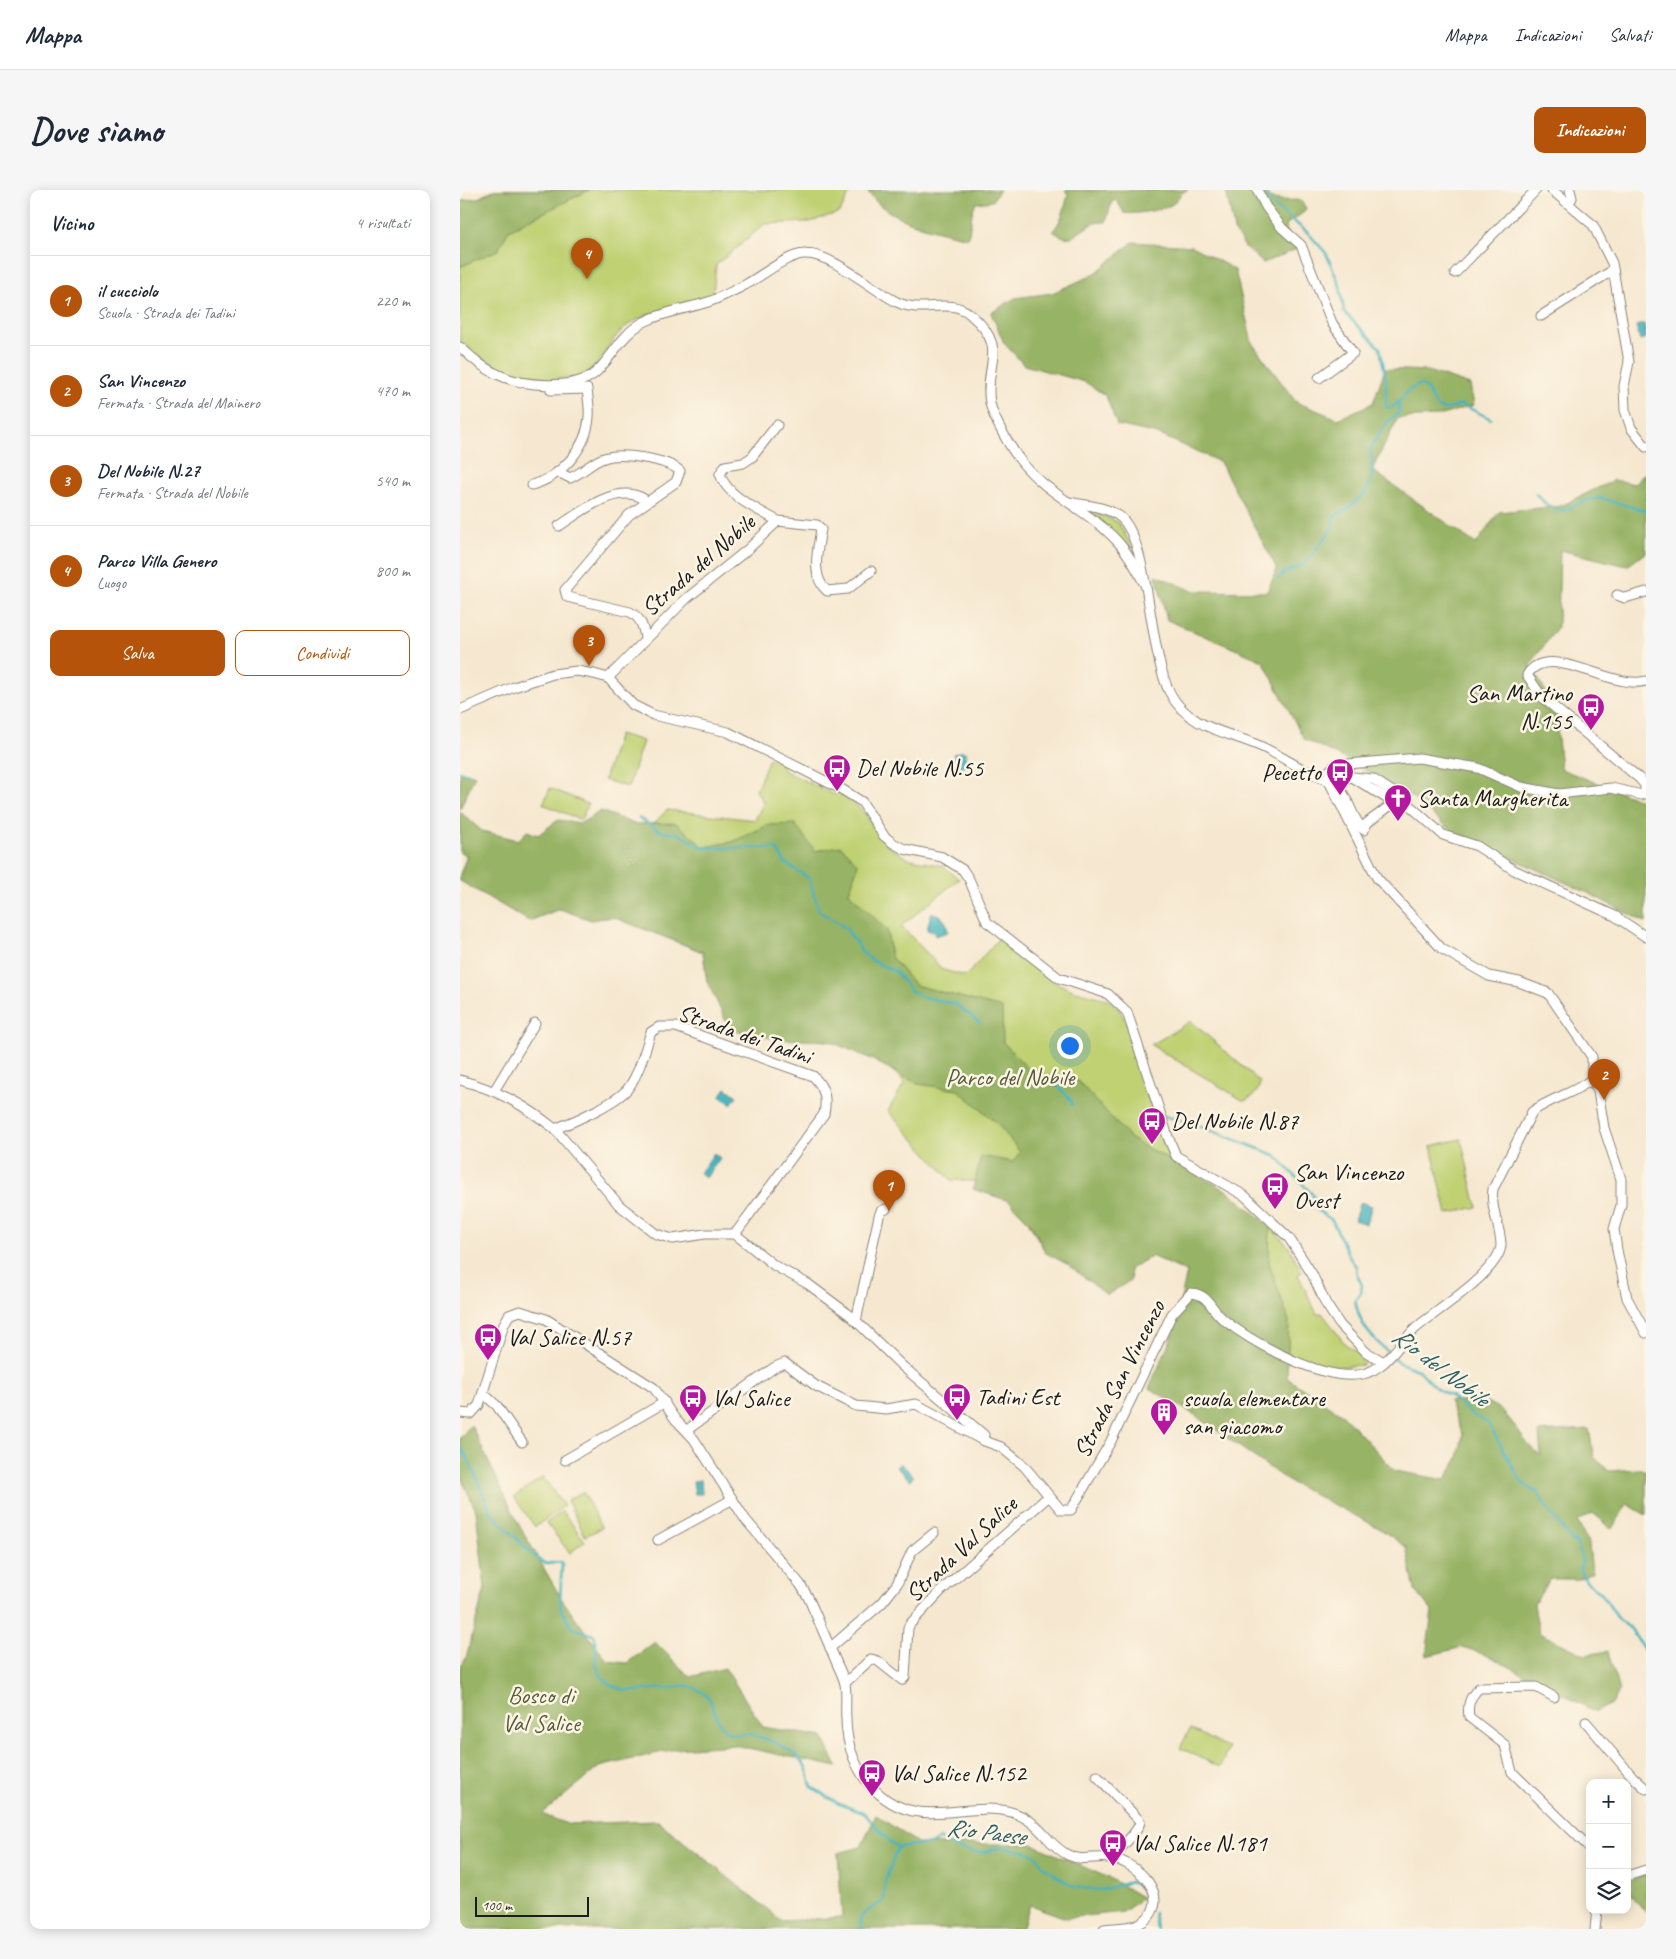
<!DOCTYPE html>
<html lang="it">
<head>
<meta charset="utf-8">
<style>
	:root { --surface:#fff; --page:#f6f6f7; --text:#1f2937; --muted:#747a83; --line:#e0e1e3; --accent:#b45309 }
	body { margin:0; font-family:Caveat,sans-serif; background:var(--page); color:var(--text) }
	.controls { position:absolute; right:15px; bottom:15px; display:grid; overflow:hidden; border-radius:10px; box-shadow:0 2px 12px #0003 }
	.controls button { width:45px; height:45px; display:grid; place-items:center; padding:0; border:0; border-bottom:1px solid var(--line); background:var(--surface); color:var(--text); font:25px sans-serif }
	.scale { position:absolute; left:15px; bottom:12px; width:114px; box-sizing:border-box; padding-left:5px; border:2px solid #1c1c1c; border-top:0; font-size:14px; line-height:18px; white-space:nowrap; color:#1c1c1c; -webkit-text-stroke:4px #fcf5e5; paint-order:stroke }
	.you { position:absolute; left:609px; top:855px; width:18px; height:18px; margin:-12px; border:4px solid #fff; border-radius:50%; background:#1a73e8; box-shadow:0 0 0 8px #1a73e833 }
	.badge { display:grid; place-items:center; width:32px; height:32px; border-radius:50%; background:var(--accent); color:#fff; font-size:16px; font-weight:700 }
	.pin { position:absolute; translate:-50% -41px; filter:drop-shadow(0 1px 2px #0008) }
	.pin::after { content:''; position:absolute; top:26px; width:18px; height:15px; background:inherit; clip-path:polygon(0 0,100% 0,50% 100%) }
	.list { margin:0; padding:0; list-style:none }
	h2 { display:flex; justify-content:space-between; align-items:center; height:65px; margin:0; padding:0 20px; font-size:21px }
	h2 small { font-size:16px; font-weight:400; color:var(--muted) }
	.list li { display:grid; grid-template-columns:32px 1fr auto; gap:15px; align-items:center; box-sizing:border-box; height:90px; padding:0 20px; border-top:1px solid var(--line) }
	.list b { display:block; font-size:19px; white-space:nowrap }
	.list p { margin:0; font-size:16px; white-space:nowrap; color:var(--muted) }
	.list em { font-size:16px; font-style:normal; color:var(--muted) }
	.actions { display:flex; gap:10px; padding:15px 20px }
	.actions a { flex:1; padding:11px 0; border:1px solid var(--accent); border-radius:10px; text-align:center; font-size:18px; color:var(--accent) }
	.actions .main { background:var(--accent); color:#fff }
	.icon { flex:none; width:28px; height:28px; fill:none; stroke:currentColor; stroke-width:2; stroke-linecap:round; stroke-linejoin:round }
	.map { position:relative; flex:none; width:1186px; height:1739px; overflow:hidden; border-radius:10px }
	header { display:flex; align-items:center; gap:30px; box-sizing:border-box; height:70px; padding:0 25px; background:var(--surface); border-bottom:1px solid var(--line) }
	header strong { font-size:24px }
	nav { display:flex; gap:28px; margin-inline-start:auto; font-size:18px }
	.intro { display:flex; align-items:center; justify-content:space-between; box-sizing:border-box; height:120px; padding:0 30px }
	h1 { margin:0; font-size:35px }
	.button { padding:12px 22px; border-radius:10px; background:var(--accent); color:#fff; font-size:18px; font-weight:700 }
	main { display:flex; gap:30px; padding:0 30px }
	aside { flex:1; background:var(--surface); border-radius:10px; box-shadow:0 2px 12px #0003 }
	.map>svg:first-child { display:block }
</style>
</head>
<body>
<header>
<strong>Mappa</strong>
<nav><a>Mappa</a><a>Indicazioni</a><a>Salvati</a></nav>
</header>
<div class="intro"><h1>Dove siamo</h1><a class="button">Indicazioni</a></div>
<main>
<aside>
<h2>Vicino<small>4 risultati</small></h2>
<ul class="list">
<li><span class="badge">1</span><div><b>il cucciolo</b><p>Scuola · Strada dei Tadini</p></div><em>220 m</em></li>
<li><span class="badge">2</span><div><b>San Vincenzo</b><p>Fermata · Strada del Mainero</p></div><em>470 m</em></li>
<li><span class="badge">3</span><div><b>Del Nobile N.27</b><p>Fermata · Strada del Nobile</p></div><em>540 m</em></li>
<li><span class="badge">4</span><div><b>Parco Villa Genero</b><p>Luogo</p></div><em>800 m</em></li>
</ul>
<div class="actions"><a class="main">Salva</a><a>Condividi</a></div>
</aside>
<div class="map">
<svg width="1186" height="1739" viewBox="0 0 1186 1739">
	<rect width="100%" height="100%" fill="#fcf5e5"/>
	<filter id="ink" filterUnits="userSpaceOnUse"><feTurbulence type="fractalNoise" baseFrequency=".02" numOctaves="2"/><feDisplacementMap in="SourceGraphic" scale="10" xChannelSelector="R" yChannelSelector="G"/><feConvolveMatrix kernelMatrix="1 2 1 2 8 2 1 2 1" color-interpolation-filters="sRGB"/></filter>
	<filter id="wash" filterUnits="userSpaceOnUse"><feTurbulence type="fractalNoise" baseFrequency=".0096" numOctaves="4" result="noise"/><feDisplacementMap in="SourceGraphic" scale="20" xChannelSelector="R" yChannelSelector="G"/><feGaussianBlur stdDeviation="1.12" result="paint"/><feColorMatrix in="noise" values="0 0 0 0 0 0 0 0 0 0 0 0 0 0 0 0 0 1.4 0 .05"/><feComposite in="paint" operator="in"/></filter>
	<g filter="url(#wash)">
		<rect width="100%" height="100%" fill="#f6e8d0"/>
		<!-- green -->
		<g fill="#bfd173" stroke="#6e7648">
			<path d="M34,0H391L380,22L350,32L305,34L256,75L253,104C227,113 190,120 168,135C150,147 145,170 128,182C120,188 109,188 99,189C59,193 29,176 0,150V11L18,8Z"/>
			<polygon points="634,322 658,332 672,357 667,358 629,323"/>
			<polygon points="159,544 183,551 168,597 144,590"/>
			<polygon points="309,568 321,573 323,580 374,605 377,602 402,620 420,646 431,658 447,668 483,676 499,689 441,736 483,780 506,786 539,748 592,791 615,801 647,809 658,818 667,833 695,929 705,956 716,972 738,984 810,1036 829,1057 842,1082 838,1085 857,1124 862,1123 885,1154 902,1166 903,1175 878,1177 834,1169 727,1082 692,1066 670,1079 586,1063 546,993 491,990 428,921 445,892 386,840 319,827 247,791 243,762 115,712 207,620 295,630 304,612 296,601"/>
			<polygon points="90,598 128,614 121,630 83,614"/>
			<path d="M731,831L800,892C799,902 793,907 784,911L691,855Z"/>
			<polygon points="1001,949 1017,1017 987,1024 971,956"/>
			<polygon points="83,1287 104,1316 75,1337 54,1307"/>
			<polygon points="123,1302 142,1338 125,1346 107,1310"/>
			<polygon points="102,1321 125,1351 110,1363 86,1333"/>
			<polygon points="730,1539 769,1558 760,1577 720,1558"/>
		</g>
		<!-- forest -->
		<g fill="#97b365" stroke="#5a6840">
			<polygon points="35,0 129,0 49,40 38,60 0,77 0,11 18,8"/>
			<path d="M407,0H540L532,11L516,13C509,24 513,35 507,48C474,40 425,31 407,0Z"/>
			<path d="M604,0H728C720,1 718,11 711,15C702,20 674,25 664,23L657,11H652L646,32C642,32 635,32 631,35C615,43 611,55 593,41C602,30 605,18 608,4Z"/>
			<path d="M766,0H802C809,13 828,10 840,10L846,18L844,22L827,34L826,39L837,59L803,73L785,57L774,40Z"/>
			<polygon points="673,52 732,56 775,80 792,153 836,212 878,229 913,213 925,179 968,181 1010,195 1014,215 979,226 938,228 912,280 1016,354 1039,322 1101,316 1154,290 1175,294 1186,282 1186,363 1167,376 1100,360 1098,436 1070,475 1095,517 1101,579 1186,612 1186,733 1126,702 992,641 949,605 884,568 844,549 803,471 707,430 696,385 733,401 807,402 817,379 760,272 698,244 657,235 646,206 625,192 564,175 544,153 531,123 555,108 592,103 633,85"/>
			<polygon points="0,584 15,585 0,619"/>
			<path d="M141,621L174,634L216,633L244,657L272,652L308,635L335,634L355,661L381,656L398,674L389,703L427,740L431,767L455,795L542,818L543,852L571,882L618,891L671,949L766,1000L810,1036L809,1073L829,1131L827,1188L884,1226L935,1281L985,1290L998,1268L1003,1245L989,1211C1000,1211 1015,1209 1025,1212C1053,1220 1059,1252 1081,1266L1079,1242L1129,1239L1134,1267L1149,1281L1179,1279L1186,1282V1325L1167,1314L1152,1339L1133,1323L1117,1331L1129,1354L1132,1383L1119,1389H1090L1074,1414L1079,1443L1125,1465L1148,1461L1159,1501L1154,1512L1136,1522L1031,1467L1003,1457L966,1466L972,1421L955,1400L946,1357L919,1338L828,1291L735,1225L689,1198L714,1142L727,1082L691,1066L670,1079L671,1090L647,1105L607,1074L586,1063L570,1033L549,1011L513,999L521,966L553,972L560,962L537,933L498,900L458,894L407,867L369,851L317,849L270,840L247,791L243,762L153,727L131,730L100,719L69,731L0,691V684L7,666L0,663V622L22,641L58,650L67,641L78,645L98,630L121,633Z"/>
			<polygon points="11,1235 59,1335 101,1408 147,1471 167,1473 195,1452 230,1487 265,1478 303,1537 363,1547 377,1577 274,1555 215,1559 139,1577 82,1624 107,1634 198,1631 322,1731 382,1727 378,1663 401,1657 416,1625 459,1654 572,1654 651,1689 683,1708 663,1722 606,1728 570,1715 562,1739 0,1739 0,1476 6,1468 25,1398 16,1321 0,1285 0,1248"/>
			<polygon points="1186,1684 1186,1723 1167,1699 1167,1692"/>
		</g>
		<!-- water -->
		<g fill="#43b2bd" stroke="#30676c">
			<polygon points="1184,134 1186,148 1180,150 1176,136"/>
			<polygon points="502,561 507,563 505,568 508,575 501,578 498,576 493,564"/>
			<polygon points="471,723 480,725 486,733 488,742 475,746 474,742 467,740"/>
			<polygon points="266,898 277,906 271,914 260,906"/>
			<polygon points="254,963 260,968 246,988 240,983"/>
			<polygon points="900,1012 912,1016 906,1034 894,1030"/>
			<polygon points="440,1273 454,1286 450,1290 436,1277"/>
			<polygon points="241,1290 242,1304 235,1304 233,1291"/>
		</g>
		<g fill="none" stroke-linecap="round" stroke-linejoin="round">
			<!-- stream -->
			<g stroke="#43b2bd" stroke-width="2.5">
				<path d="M805,0L811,13L847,42L866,63L880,96L884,122L920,158L926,189V217L930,218C944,213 943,198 961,195C973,199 970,220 986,219C991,219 996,216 1001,214L1031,229"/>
				<polyline points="1076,304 1087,315 1101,321 1128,310 1140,308 1186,321"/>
				<polyline points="818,389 824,383 845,374 874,336 873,327 888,319 906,302 913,283 910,259 926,233 939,223 939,212"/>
				<polyline points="0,582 9,584"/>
				<polyline points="179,628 202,642 220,644 243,658 316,658 325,673 349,688 359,721 386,738 403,763 413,771 436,782 451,801 464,807 495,814 520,833"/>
				<polyline points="596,894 610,909 612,915"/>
				<path d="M704,926L731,933L815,965L853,1005L857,1020L872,1030L891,1070L896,1076L897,1085L902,1095L901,1103L895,1110C900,1136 910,1146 929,1163"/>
				<polyline points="933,1167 938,1172 960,1181 977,1199 991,1206 1013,1225 1028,1233 1061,1291 1071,1300 1078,1302 1085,1315 1112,1351 1117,1353 1122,1370 1120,1379 1126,1391 1141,1403 1159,1430 1171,1439 1186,1463"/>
				<path d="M0,1256L9,1271L32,1324L75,1367L86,1374L100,1372L102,1374L100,1410L101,1419L112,1438L134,1445C140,1458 130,1476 143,1488C165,1510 184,1497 210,1498C216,1498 222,1494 228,1496C261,1505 248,1524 265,1540C272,1547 282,1543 290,1544C310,1549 342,1562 348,1583C350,1588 349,1592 352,1597L377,1613L404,1623L430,1652L438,1657L470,1654L480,1649L494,1657L514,1662H524L542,1657L568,1662L577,1667L584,1677L614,1697L641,1700L671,1692L681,1698L690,1716"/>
				<polyline points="694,1723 697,1739"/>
				<polyline points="402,1739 400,1727 424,1710 425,1691 438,1657"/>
			</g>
		</g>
	</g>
	<g filter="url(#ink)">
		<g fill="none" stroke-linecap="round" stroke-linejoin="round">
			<!-- minor casing -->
			<g stroke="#898276" stroke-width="11">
				<g id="minor">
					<polyline points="797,0 806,17 822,38 841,55 872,133 893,163 859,188"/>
					<polyline points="1092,0 1133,35 1152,73 1169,172 1164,196 1165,220 1171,238 1186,257"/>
					<polyline points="1109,13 1112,8 1110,0"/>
					<polyline points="995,83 1076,0"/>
					<polyline points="1081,126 1153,80"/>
					<path d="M0,157C11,167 23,178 37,184C60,196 114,201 135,183C152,168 161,145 182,133C202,122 226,119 248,112C260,108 273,101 285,95C302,86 329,63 346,64C373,64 413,101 439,113C463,124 489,107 510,124C551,159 523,174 530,213C533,228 550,257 560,270C587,305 629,320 658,352C670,365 677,380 685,395"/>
					<path d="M317,235L292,267L283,273L265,276L260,284C267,307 299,320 318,331"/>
					<path d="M99,281L102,284L110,288C123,283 131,272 144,268C160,262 207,269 220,281L216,292L169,325L105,400L107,407L170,422C181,428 183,436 185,448"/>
					<path d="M72,295C101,287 127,258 129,227C130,218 128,209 127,199L91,200"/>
					<path d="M608,312C623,315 645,316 659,326C690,349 688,462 710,503C729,539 769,542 802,557C817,564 831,573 846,581C855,586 865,588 873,594C890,604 890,628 904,640L907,633L931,615V611L892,587"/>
					<path d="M99,336C121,322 157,292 184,309V313"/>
					<polyline points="1157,405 1165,408 1186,402"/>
					<path d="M148,488L226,409L287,360L318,331L357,335L361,339C358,359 350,386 367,401L388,399L411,381"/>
					<path d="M1186,491C1153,501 1088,450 1067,485L1082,507L1180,589L1185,595V603L1182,605L1151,598L1099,604L1061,597L1018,578L959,568L876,575L869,581V591L917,688L982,759L1029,786L1059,792L1088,803L1132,867V889L1138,901L1144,938L1161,989V1015L1154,1039L1157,1060L1167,1108L1186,1143"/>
					<polyline points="0,520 54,497 93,484 117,481 134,484 148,488 173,515 193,525 268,542 383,600 402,612 424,646 433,653 444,659 482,667 503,680 509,689 527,732 599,788 648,804 667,822 708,947 716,966 785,1006 829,1048 852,1084 866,1114 880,1135 906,1162 924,1172"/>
					<polyline points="869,591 892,587 913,589 939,606 983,645 1017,656 1054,680 1155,726 1186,747"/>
					<path d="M0,890C37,900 65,915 95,939C113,932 159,912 169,897C180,881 185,860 191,842L199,837H216L353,886C365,898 367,908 364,924L275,1044L315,1076L348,1094L391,1126L441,1175L524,1245"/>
					<polyline points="34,901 75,833"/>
					<polyline points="95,939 159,1015 196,1044 213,1049 245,1044 275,1044"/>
					<polyline points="396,1131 419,1026 421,1021 426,1019"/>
					<polyline points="24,1204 37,1216 62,1252"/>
					<path d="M0,1223L11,1224L19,1215L44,1134L49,1125L60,1121L86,1129L194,1198L215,1229L234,1249L285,1329L340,1394L348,1407C357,1427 366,1448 375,1469C378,1477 383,1485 385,1494C387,1504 385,1517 386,1528C386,1555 396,1583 417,1602C460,1642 505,1610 551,1622C580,1630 586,1654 608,1665C622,1672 635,1666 649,1668C672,1670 708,1700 690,1725C680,1739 660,1737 644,1739"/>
					<path d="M227,1240L315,1177L325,1173L356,1196L396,1216L426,1219L456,1214L522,1250L541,1257L564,1276L601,1320H611L651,1251L712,1124L731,1103C749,1104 751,1120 764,1130C793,1153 865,1193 903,1184C926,1179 939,1153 956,1138C975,1121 1042,1080 1041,1054C1040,1035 1030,1018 1033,999L1072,922C1090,908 1114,904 1132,889"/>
					<polyline points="105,1270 205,1212"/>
					<polyline points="198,1350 271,1310"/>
					<polyline points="370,1458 422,1413 437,1394 452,1361 474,1343"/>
					<polyline points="385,1493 411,1469 418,1471 442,1490 445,1487 448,1438 450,1434 482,1400 589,1306"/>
					<path d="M1094,1507L1076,1497L1019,1498C1010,1507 1007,1514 1009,1527L1045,1555L1052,1582L1130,1658"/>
					<polyline points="1126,1532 1172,1586 1186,1599"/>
					<path d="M637,1586L680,1631C679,1643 659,1657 652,1669"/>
					<polyline points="1167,1686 1186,1680"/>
					<polyline points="1135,1739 1137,1720"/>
				</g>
			</g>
			<!-- minor -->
			<use href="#minor" stroke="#fff" stroke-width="9"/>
		</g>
	</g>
	<!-- icons -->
	<defs>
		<g id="bus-pin" transform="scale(1.4375)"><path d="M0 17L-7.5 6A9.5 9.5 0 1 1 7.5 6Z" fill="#b5179e" stroke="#fcf5e5"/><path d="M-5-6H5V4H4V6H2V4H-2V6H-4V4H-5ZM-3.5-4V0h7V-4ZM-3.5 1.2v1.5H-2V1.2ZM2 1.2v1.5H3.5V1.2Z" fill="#fff"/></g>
		<g id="church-pin" transform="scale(1.4375)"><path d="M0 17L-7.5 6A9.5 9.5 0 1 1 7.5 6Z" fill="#b5179e" stroke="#fcf5e5"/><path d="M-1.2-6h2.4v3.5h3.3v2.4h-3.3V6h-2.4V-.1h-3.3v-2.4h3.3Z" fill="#fff"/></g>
		<g id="building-pin" transform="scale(1.4375)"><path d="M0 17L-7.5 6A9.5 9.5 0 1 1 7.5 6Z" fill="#b5179e" stroke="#fcf5e5"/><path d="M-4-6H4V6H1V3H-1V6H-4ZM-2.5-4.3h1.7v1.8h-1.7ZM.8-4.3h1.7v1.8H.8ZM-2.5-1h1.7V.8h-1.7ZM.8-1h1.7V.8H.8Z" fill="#fff"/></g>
	</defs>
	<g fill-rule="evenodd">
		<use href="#bus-pin" x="1131" y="517"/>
		<use href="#bus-pin" x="377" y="578"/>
		<use href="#bus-pin" x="880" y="582"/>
		<use href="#church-pin" x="938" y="608"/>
		<use href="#bus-pin" x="692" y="931"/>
		<use href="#bus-pin" x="815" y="996"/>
		<use href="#bus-pin" x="28" y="1147"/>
		<use href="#bus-pin" x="497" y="1207"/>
		<use href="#bus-pin" x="233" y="1208"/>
		<use href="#building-pin" x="704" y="1222"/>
		<use href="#bus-pin" x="412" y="1583"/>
		<use href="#bus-pin" x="653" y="1653"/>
	</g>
	<g text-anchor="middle" stroke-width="5" stroke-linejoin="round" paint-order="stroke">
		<!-- street labels -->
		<g font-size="24" fill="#1c1c1c" stroke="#fcf5e5">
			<text transform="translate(238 375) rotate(-41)" y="8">Strada del Nobile</text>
			<text transform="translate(285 844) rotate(19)" y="8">Strada dei Tadini</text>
			<text transform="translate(659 1189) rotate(-63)" y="8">Strada San Vincenzo</text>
			<text transform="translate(501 1359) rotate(-43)" y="8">Strada Val Salice</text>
		</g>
		<!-- poi labels -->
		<g font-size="24" fill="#1c1c1c" stroke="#fcf5e5" text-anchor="start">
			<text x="1112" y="511" text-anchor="end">San Martino<tspan x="1112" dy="28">N.155</tspan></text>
			<text x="396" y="586">Del Nobile N.55</text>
			<text x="861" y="590" text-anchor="end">Pecetto</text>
			<text x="957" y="616">Santa Margherita</text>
			<text x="711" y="939">Del Nobile N.87</text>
			<text x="834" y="990">San Vincenzo<tspan x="834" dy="28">Ovest</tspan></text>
			<text x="47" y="1155">Val Salice N.57</text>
			<text x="516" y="1215">Tadini Est</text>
			<text x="252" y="1216">Val Salice</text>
			<text x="723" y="1216">scuola elementare<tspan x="723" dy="28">san giacomo</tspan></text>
			<text x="431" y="1591">Val Salice N.152</text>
			<text x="672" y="1661">Val Salice N.181</text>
		</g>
		<!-- park labels -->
		<g font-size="24" fill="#555b3a" stroke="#fcf5e5">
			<text x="550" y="895">Parco del Nobile</text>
			<text x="81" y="1513">Bosco di<tspan x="81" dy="28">Val Salice</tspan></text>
		</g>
		<!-- water labels -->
		<g font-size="25" font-style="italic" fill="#2e6064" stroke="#fcf5e5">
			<text transform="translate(981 1176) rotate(37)" y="9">Rio del Nobile</text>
			<text transform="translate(526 1641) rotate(7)" y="9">Rio Paese</text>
		</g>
	</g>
</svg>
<div class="controls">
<button>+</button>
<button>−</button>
<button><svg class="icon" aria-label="layers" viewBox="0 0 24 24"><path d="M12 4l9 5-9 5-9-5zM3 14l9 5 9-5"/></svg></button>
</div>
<div class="scale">100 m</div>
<div class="you"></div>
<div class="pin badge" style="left:429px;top:1021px">1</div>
<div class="pin badge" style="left:1144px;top:910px">2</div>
<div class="pin badge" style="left:129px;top:476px">3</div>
<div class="pin badge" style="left:127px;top:89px">4</div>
</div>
</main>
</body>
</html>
